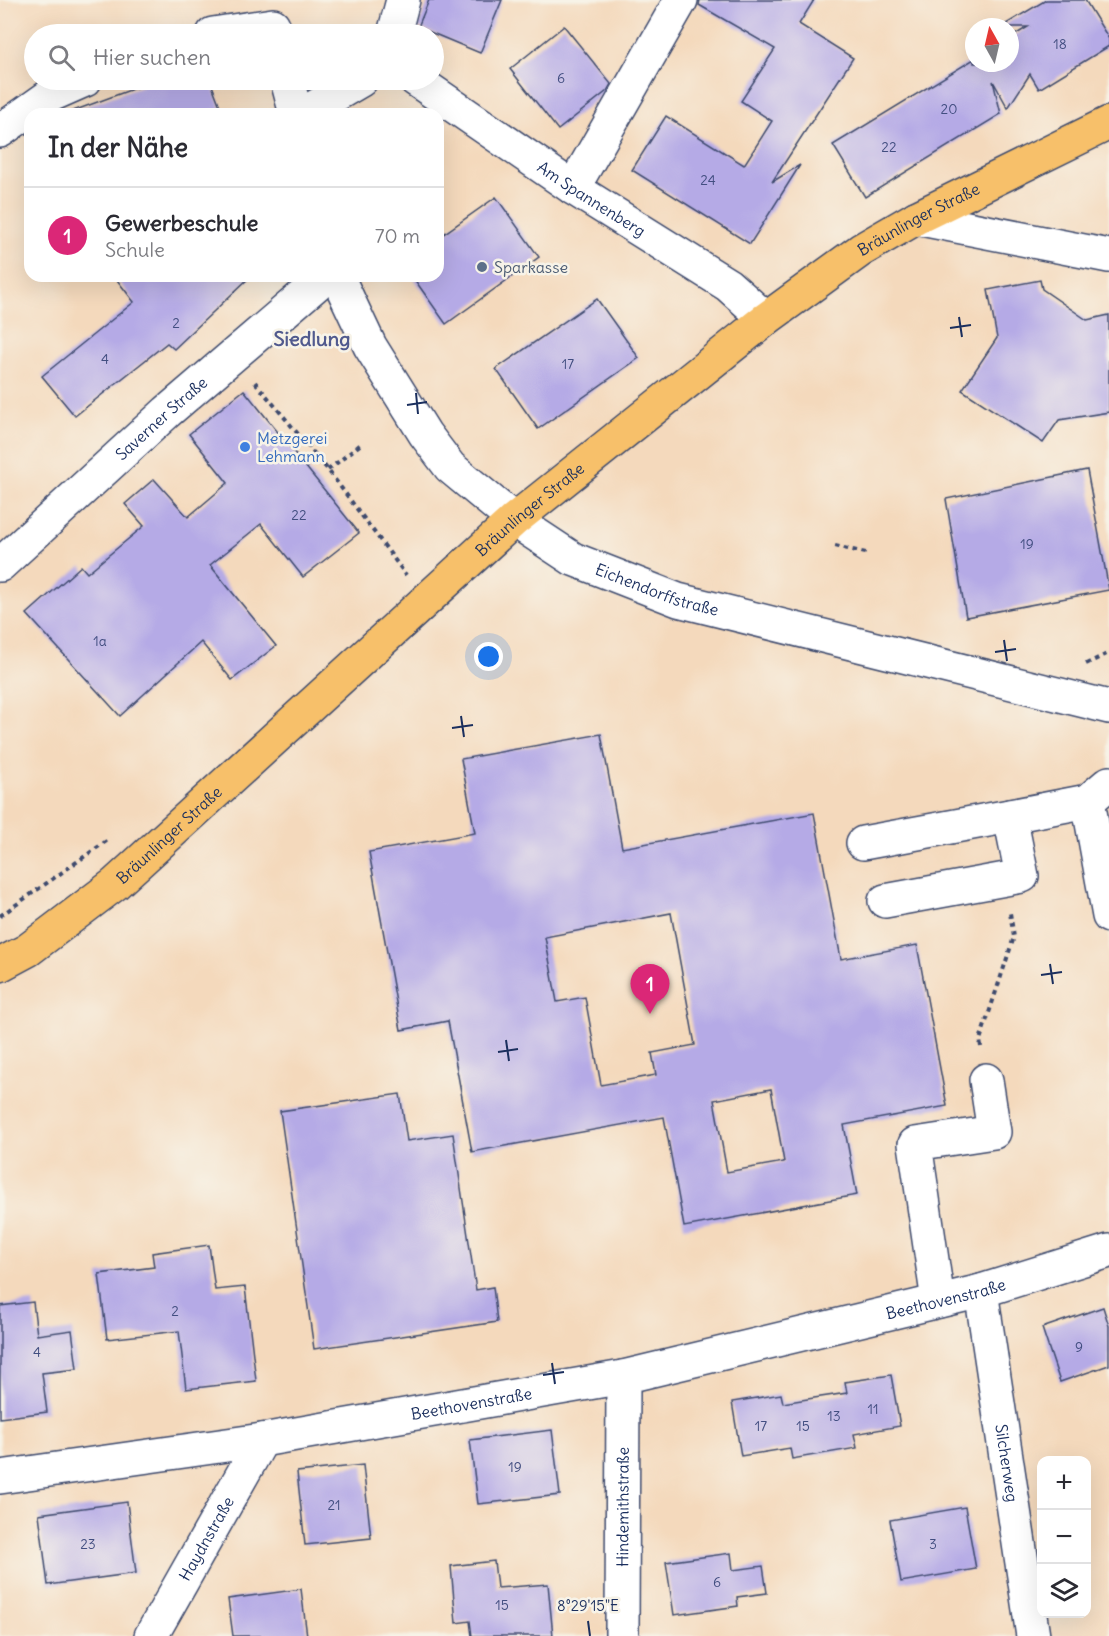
<!DOCTYPE html>
<html lang="de">
<head>
<meta charset="utf-8">
<style>
	:root { --surface:#fff; --page:#f7f7f7; --text:#2b2b33; --muted:#7c7c81; --line:#e1e1e2; --accent:#db2777 }
	body { margin:0; font-family:Delius,sans-serif; background:var(--page); color:var(--text) }
	.controls { position:absolute; right:18px; bottom:18px; display:grid; overflow:hidden; border-radius:12px; box-shadow:0 6px 24px #0002 }
	.controls button { width:54px; height:54px; display:grid; place-items:center; padding:0; border:0; border-bottom:2px solid var(--line); background:var(--surface); color:var(--text); font:30px sans-serif }
	.compass { position:absolute; left:965px; top:18px; width:54px; height:54px; border-radius:50%; background:var(--surface); box-shadow:0 6px 24px #0002; rotate:352deg }
	.you { position:absolute; left:489px; top:657px; width:21px; height:21px; margin:-15px; border:4px solid #fff; border-radius:50%; background:#1a73e8; box-shadow:0 0 0 9px #1a73e833 }
	.badge { display:grid; place-items:center; width:39px; height:39px; border-radius:50%; background:var(--accent); color:#fff; font-size:20px; font-weight:700 }
	.pin { position:absolute; translate:-50% -50px; filter:drop-shadow(0 2px 3px #0008) }
	.pin::after { content:''; position:absolute; top:32px; width:21px; height:18px; background:inherit; clip-path:polygon(0 0,100% 0,50% 100%) }
	.list { margin:0; padding:0; list-style:none }
	h2 { display:flex; justify-content:space-between; align-items:center; height:78px; margin:0; padding:0 24px; font-size:26px }
	h2 small { font-size:20px; font-weight:400; color:var(--muted) }
	.list li { display:grid; grid-template-columns:39px 1fr auto; gap:18px; align-items:center; box-sizing:border-box; height:96px; padding:0 24px; border-top:2px solid var(--line) }
	.list b { display:block; font-size:22px; white-space:nowrap }
	.list p { margin:0; font-size:20px; white-space:nowrap; color:var(--muted) }
	.list em { font-size:20px; font-style:normal; color:var(--muted) }
	.icon { flex:none; width:33px; height:33px; fill:none; stroke:currentColor; stroke-width:2; stroke-linecap:round; stroke-linejoin:round }
	.map { position:relative; flex:none; width:1109px; height:1636px; overflow:hidden }
	.search { position:absolute; background:var(--surface); box-shadow:0 6px 24px #0002; left:24px; top:24px; width:420px; height:66px; display:flex; align-items:center; gap:15px; box-sizing:border-box; padding:0 21px; border-radius:33px; color:var(--muted); font-size:22px }
	.panel { position:absolute; background:var(--surface); box-shadow:0 6px 24px #0002; left:24px; top:108px; width:420px; height:174px; border-radius:18px }
	.map>svg:first-child { display:block }
</style>
</head>
<body>
<div class="map">
<svg width="1109" height="1636" viewBox="0 0 1109 1636">
	<rect width="100%" height="100%" fill="#f7f3e8"/>
	<filter id="ink" filterUnits="userSpaceOnUse"><feTurbulence type="fractalNoise" baseFrequency=".0167" numOctaves="2"/><feDisplacementMap in="SourceGraphic" scale="12" xChannelSelector="R" yChannelSelector="G"/><feConvolveMatrix kernelMatrix="1 2 1 2 8 2 1 2 1" color-interpolation-filters="sRGB"/></filter>
	<filter id="wash" filterUnits="userSpaceOnUse"><feTurbulence type="fractalNoise" baseFrequency=".008" numOctaves="4" result="noise"/><feDisplacementMap in="SourceGraphic" scale="24" xChannelSelector="R" yChannelSelector="G"/><feGaussianBlur stdDeviation="1.35" result="paint"/><feColorMatrix in="noise" values="0 0 0 0 0 0 0 0 0 0 0 0 0 0 0 0 0 1.4 0 .05"/><feComposite in="paint" operator="in"/></filter>
	<g filter="url(#wash)">
		<rect width="100%" height="100%" fill="#f4d9bc"/>
		<g id="blocks">
			<!-- building -->
			<g fill="#b5aae6" fill-rule="evenodd">
				<polygon points="429,0 502,0 480,53 418,27"/>
				<polygon points="700,0 814,0 799,24 853,58 772,182 800,165 750,244 632,170 666,116 744,165 772,121 741,101 775,49 699,5"/>
				<polygon points="1046,0 1085,0 1109,39 1109,46 1039,89 1030,74 1008,108 993,81 1001,114 865,197 833,145 974,59 974,63 1010,63 1010,38 1028,27 1001,27"/>
				<polygon points="564,26 611,84 607,91 558,130 510,69"/>
				<polygon points="157,80 210,80 223,114 73,114 73,111"/>
				<polygon points="496,197 539,257 446,324 412,276 438,276 438,238"/>
				<polygon points="114,276 251,276 174,349 167,343 75,416 42,376 134,302"/>
				<polygon points="1040,280 1042,289 1087,320 1109,315 1109,412 1059,420 1043,443 962,390 997,338 988,290"/>
				<polygon points="597,299 639,358 538,429 496,369"/>
				<polygon points="244,390 359,533 303,577 261,524 210,565 276,646 232,680 201,642 120,716 27,614 81,566 87,573 144,526 125,504 154,479 188,517 228,483 189,434"/>
				<polygon points="1087,470 1109,590 966,617 946,499"/>
				<path d="M601,734L622,848L814,813L841,959L917,945L947,1106L844,1125L857,1195L684,1227L664,1117L472,1152L448,1021L401,1030L369,852L475,833L461,759ZM671,913L695,1045L652,1053L656,1075L601,1085L585,997L557,1002L545,937ZM771,1089L784,1162L727,1172L714,1100Z"/>
				<polygon points="400,1094 407,1141 453,1134 476,1290 493,1287 497,1322 314,1349 280,1111"/>
				<polygon points="209,1245 215,1290 245,1287 256,1381 186,1389 179,1331 107,1339 99,1274 154,1267 152,1253"/>
				<polygon points="33,1302 37,1335 72,1330 77,1369 42,1373 47,1412 0,1418 0,1306"/>
				<polygon points="1103,1307 1109,1326 1109,1365 1060,1382 1042,1328"/>
				<polygon points="891,1375 900,1426 854,1434 857,1448 792,1459 790,1448 741,1456 732,1402 781,1394 783,1403 814,1398 847,1393 845,1382"/>
				<polygon points="552,1430 560,1495 478,1504 470,1440"/>
				<polygon points="363,1465 371,1538 305,1545 297,1472"/>
				<polygon points="127,1502 136,1573 48,1585 39,1514"/>
				<polygon points="965,1507 976,1569 901,1582 890,1520"/>
				<polygon points="731,1553 733,1570 763,1566 767,1593 737,1597 738,1606 674,1615 666,1562"/>
				<polygon points="494,1561 497,1588 548,1584 553,1636 472,1636 470,1621 456,1623 451,1566"/>
				<polygon points="301,1589 307,1636 233,1636 228,1599"/>
			</g>
		</g>
	</g>
	<g filter="url(#ink)">
		<use href="#blocks" fill-opacity="0" stroke="#3c486c" stroke-width="1.5"/>
		<g fill="none" stroke-linecap="round" stroke-linejoin="round">
			<!-- minor casing -->
			<g stroke="#3c486c" stroke-width="36">
				<g id="minor">
					<polyline points="213,34 273,25"/>
					<polyline points="394,34 403,0"/>
					<polyline points="287,80 296,114"/>
					<path id="s1" d="M416,80L573,188L728,285L766,319"/>
					<polyline points="303,114 361,80"/>
					<polyline points="0,131 51,95 85,80"/>
					<polyline points="573,188 681,0"/>
					<polyline points="916,218 1109,256"/>
					<path id="s2" d="M337,276L370,346L425,434L450,467L514,520L573,559L678,600L1109,707"/>
					<path id="s3" d="M0,565L167,412L326,276"/>
					<polyline points="1088,801 1109,916"/>
					<polyline points="863,843 1010,816"/>
					<polyline points="885,901 1022,876 1010,816 1088,801 1109,783"/>
					<path id="s4" d="M981,1291L1033,1636"/>
					<polyline points="938,1301 915,1144 994,1132 986,1080"/>
					<path id="s5" d="M0,1477L262,1440L623,1377L981,1291L1109,1251"/>
					<path id="s6" d="M151,1636L262,1440"/>
					<path id="s7" d="M622,1636L623,1377"/>
				</g>
			</g>
			<!-- major casing -->
			<g stroke="#3c486c" stroke-width="36">
				<g id="major">
					<path id="s8" d="M0,965L28,950L115,884L514,520L766,319L861,250L916,218L1109,123"/>
				</g>
			</g>
			<!-- path -->
			<g stroke="#3c486c" stroke-width="4" stroke-dasharray="4.5 4.5" stroke-linecap="butt">
				<polyline points="255,382 328,470 406,575"/>
				<polyline points="328,470 361,444"/>
				<polyline points="835,546 866,553"/>
				<polyline points="1086,664 1109,653"/>
				<polyline points="0,916 108,840"/>
				<polyline points="981,1047 980,1040 1014,937 1010,913"/>
			</g>
			<!-- minor -->
			<use href="#minor" stroke="#fff" stroke-width="33"/>
			<!-- major -->
			<use href="#major" stroke="#f7c06b" stroke-width="33"/>
		</g>
	</g>
	<!-- ticks -->
	<path fill="none" stroke="#1b2f5e" stroke-width="2" d="M959,317L962,337M950,328L971,325M416,393L418,414M407,405L427,402M1004,640L1007,661M995,652L1016,649M461,716L464,737M452,728L473,725M1050,964L1053,984M1041,975L1062,972M506,1040L509,1061M498,1052L518,1049M552,1363L555,1384M543,1375L564,1372M588,1621L590,1636"/>
	<!-- markers -->
	<circle fill="#5c6f8a" stroke="#f7f3e8" stroke-width="2" cx="482" cy="267" r="6"/>
	<circle fill="#3f7fe0" stroke="#f7f3e8" stroke-width="2" cx="245" cy="447" r="6"/>
	<g text-anchor="middle" stroke-width="5" stroke-linejoin="round" paint-order="stroke">
		<!-- number labels -->
		<g font-size="14" fill="#424e80">
			<text x="1060" y="49">18</text>
			<text x="561" y="83">6</text>
			<text x="949" y="114">20</text>
			<text x="889" y="152">22</text>
			<text x="708" y="185">24</text>
			<text x="176" y="328">2</text>
			<text x="105" y="364">4</text>
			<text x="568" y="369">17</text>
			<text x="299" y="520">22</text>
			<text x="1027" y="549">19</text>
			<text x="100" y="646">1a</text>
			<text x="175" y="1316">2</text>
			<text x="1079" y="1352">9</text>
			<text x="37" y="1357">4</text>
			<text x="873" y="1414">11</text>
			<text x="834" y="1421">13</text>
			<text x="761" y="1431">17</text>
			<text x="803" y="1431">15</text>
			<text x="515" y="1472">19</text>
			<text x="334" y="1510">21</text>
			<text x="88" y="1549">23</text>
			<text x="933" y="1549">3</text>
			<text x="717" y="1587">6</text>
			<text x="502" y="1610">15</text>
		</g>
		<!-- street labels -->
		<g font-size="16" fill="#1b2f5e" stroke="#f7f3e8">
			<text dy="6" stroke="none"><textPath href="#s1" startOffset="212">Am Spannenberg</textPath></text>
			<text dy="6" stroke="none"><textPath href="#s8" startOffset="1186">Bräunlinger Straße</textPath></text>
			<text dy="6" stroke="none"><textPath href="#s3" startOffset="218">Saverner Straße</textPath></text>
			<text dy="6" stroke="none"><textPath href="#s8" startOffset="700">Bräunlinger Straße</textPath></text>
			<text dy="6" stroke="none"><textPath href="#s2" startOffset="466">Eichendorffstraße</textPath></text>
			<text dy="6" stroke="none"><textPath href="#s8" startOffset="214">Bräunlinger Straße</textPath></text>
			<text dy="6" stroke="none"><textPath href="#s5" startOffset="963">Beethovenstraße</textPath></text>
			<text dy="6" stroke="none"><textPath href="#s5" startOffset="477">Beethovenstraße</textPath></text>
			<text dy="6" stroke="none"><textPath href="#s4" startOffset="174">Silcherweg</textPath></text>
			<text dy="6" stroke="none"><textPath href="#s7" startOffset="129">Hindemithstraße</textPath></text>
			<text dy="6" stroke="none"><textPath href="#s6" startOffset="112">Haydnstraße</textPath></text>
		</g>
		<!-- service labels -->
		<g font-size="16" fill="#4e5e75" stroke="#f7f3e8" text-anchor="start">
			<text x="494" y="273">Sparkasse</text>
		</g>
		<!-- shop labels -->
		<g font-size="16" fill="#366cbe" stroke="#f7f3e8" text-anchor="start">
			<text x="257" y="444">Metzgerei<tspan x="257" dy="18">Lehmann</tspan></text>
		</g>
		<!-- quarter labels -->
		<g font-size="20" font-weight="bold" fill="#515a8e" stroke="#f7f3e8">
			<text x="312" y="346">Siedlung</text>
		</g>
	</g>
	<g font-size="15" text-anchor="middle" fill="#1b2f5e" stroke="#f7f3e8" stroke-width="5" stroke-linejoin="round" paint-order="stroke">
		<text x="588" y="1611">8°29'15"E</text>
	</g>
</svg>
<div class="controls">
<button>+</button>
<button>−</button>
<button><svg class="icon" aria-label="layers" viewBox="0 0 24 24"><path d="M12 4l9 5-9 5-9-5zM3 14l9 5 9-5"/></svg></button>
</div>
<svg class="compass" viewBox="-18 -18 36 36"><path d="M0-13l5 13h-10z" fill="#e53935"/><path d="M0 13l5-13h-10z" fill="#7c7c81"/></svg>
<div class="you"></div>
<div class="pin badge" style="left:650px;top:1014px">1</div>
<div class="search"><svg class="icon" aria-label="search" viewBox="0 0 24 24"><circle cx="10" cy="10" r="6"/><path d="M15 15l6 6"/></svg>Hier suchen</div>
<section class="panel">
<h2>In der Nähe<small></small></h2>
<ul class="list">
<li><span class="badge">1</span><div><b>Gewerbeschule</b><p>Schule</p></div><em>70 m</em></li>
</ul>
</section>
</div>
</body>
</html>
